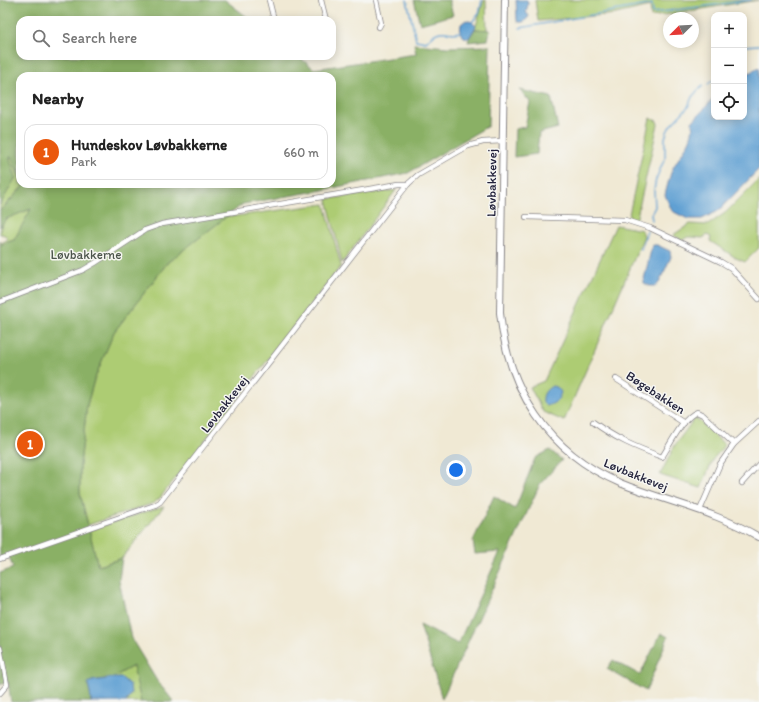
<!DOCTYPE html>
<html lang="en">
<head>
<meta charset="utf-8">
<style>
	:root { --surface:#fff; --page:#f6f6f6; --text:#222; --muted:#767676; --line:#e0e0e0; --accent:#ea580c }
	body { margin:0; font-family:Itim,sans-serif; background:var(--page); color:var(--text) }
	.controls { position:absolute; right:12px; top:12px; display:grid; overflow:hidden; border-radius:8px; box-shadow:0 2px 10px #0003 }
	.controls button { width:36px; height:36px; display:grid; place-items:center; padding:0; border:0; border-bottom:1px solid var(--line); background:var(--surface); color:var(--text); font:20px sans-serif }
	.compass { position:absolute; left:663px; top:12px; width:36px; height:36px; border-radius:50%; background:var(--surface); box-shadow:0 2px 10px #0003; rotate:246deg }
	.you { position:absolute; left:456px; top:470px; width:14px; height:14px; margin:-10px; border:3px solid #fff; border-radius:50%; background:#1a73e8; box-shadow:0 0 0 6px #1a73e833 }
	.badge { display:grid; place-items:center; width:26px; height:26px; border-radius:50%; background:var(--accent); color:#fff; font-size:13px; font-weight:700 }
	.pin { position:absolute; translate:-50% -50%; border:2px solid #fff; box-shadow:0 1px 4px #0006 }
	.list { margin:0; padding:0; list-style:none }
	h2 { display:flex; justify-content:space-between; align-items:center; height:52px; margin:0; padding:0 16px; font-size:17px }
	h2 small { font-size:13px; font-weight:400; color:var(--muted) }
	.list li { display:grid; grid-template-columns:26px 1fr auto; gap:12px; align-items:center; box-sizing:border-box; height:56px; margin:0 8px 8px; padding:0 8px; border:1px solid var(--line); border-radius:12px }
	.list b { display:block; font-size:15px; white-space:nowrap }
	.list p { margin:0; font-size:13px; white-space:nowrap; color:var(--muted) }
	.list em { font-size:13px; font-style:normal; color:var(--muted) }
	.icon { flex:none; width:22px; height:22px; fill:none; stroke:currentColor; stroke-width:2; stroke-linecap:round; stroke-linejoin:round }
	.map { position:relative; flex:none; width:759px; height:702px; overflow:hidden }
	.search { position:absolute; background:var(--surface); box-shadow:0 2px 10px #0003; left:16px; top:16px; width:320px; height:44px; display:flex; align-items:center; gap:10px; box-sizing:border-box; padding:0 14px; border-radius:12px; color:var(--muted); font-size:15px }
	.panel { position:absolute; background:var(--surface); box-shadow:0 2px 10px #0003; left:16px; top:72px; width:320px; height:116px; border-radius:12px }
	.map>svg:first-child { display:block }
</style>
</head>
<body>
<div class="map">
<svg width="759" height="702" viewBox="0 0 759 702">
	<rect width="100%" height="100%" fill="#f6f6f2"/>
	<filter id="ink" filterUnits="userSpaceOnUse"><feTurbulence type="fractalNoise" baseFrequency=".025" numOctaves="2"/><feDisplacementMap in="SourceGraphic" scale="8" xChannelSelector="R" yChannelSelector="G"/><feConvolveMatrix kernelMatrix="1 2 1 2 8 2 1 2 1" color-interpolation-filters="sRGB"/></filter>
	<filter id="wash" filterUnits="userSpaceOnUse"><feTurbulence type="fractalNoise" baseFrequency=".012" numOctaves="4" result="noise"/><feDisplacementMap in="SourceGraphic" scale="16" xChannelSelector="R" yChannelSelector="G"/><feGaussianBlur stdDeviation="0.9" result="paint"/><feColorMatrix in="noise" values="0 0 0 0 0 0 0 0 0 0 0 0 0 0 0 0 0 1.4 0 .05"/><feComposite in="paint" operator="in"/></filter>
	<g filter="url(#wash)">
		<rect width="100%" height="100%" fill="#f0e9d4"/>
		<!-- green -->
		<g fill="#adcc73" stroke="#687757">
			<polygon points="484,0 486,0 487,30 475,29"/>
			<polygon points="535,0 759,0 651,17 650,6 616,14 538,21"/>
			<polygon points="650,118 657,121 658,124 636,221 628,219"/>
			<polygon points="12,155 20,178 20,184 22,184 23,186 0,211 0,205 10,158"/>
			<polygon points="759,179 759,248 745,262 736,258 710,241 711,237 707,235 703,238 688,237 682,240 673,235 690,224 708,225 725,213"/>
			<polygon points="396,190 342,263 327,199"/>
			<polygon points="325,204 341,266 160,498 154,503 88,525 80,493 80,465 87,405 94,380 114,332 168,262 227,216 236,216"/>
			<path d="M32,209L14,240L0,245V240L1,243L7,240L6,236L2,234H0C0,216 18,214 32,209Z"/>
			<polygon points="616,225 642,230 644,236 564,421 543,412 530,387 544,381"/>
			<polygon points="694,419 697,419 725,445 713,459 701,488 660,475 675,445"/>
			<polygon points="164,506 122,558 98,566 89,530"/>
			<polygon points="133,666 141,702 126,702 131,693 112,678"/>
		</g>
		<!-- forest -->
		<g fill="#8ab065" stroke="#566950">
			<path d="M0,0H225L251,20H20V56H298L314,69L416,54L414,44L448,47L490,46L488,126L408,173L322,190L243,204L168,262L114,332L94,380L87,405L80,465V493L98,566L122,558L119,580L131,638L157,681L174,702H141L133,666L112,678L92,681L89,683C89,690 91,695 91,702H11L8,682L0,685V573L13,568L9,557L0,560V245L14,240L31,209L6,219L0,227V211L23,187L22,184H332V76H20V178L11,156L10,158V160L16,177L0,205Z"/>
			<polygon points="414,0 449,0 453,15 420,24"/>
			<polygon points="475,29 490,30 488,40 468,42 469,38"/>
			<polygon points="520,90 551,97 558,128 539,133 537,154 514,157 515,129 525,127 530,102"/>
			<polygon points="550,450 562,460 540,484 442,699 420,625 458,644 500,552 475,554 473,541 494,496 515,509 535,458"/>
			<polygon points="661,633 668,637 646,691 607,669 613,660 640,675"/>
		</g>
		<!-- water -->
		<g fill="#60a0d3" stroke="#416187">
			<path d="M516,0H527L528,4L526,12L529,16C526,21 522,24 517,21Z"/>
			<polygon points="466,20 472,22 476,26 469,38 464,37 460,33 461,24"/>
			<path d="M759,68V169L718,211L702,219H688L672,211L665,195C667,187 669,178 672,170C679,155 696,139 692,122L714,98V117H744V75Z"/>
			<polygon points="654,245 657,245 670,251 671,257 659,283 655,286 650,286 644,283 644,279 652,246"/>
			<path d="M552,386L557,387L561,392C559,401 554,404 546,406L543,403C542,395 545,390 552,386Z"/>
			<path d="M112,678H122L130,685L131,693L126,702H91C91,696 89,690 88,683L92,681Z"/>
		</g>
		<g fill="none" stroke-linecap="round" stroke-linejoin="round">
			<!-- stream -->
			<g stroke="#60a0d3" stroke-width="1.5">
				<path d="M407,0L416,40L426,42C430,39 433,34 437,33C444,29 452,35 460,32"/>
				<polyline points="472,22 479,14 482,0"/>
				<polyline points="520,28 652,4 653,13 751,0"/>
				<polyline points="744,46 759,45"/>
				<polyline points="708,84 714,80"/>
				<polyline points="652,220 651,214 655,207 654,190 656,179 665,158 665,138 667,132 670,126 688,107 692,97 698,90 703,86"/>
				<polyline points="641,249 647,231"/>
			</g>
		</g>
	</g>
	<g filter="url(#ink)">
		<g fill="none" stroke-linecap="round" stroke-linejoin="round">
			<!-- minor casing -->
			<g stroke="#898688" stroke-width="6">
				<g id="minor">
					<polyline points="269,0 274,20"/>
					<polyline points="321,0 326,20"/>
					<polyline points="376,0 381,23 379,27"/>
					<polyline points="526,217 625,220 650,228 721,262 731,268 759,299"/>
					<polyline points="0,302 83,270 95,263 145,230 162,224 399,184 408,184"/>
					<polyline points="616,379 684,423"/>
					<path d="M593,422C616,439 635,447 662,457C670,445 683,417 697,412L703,415L734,444"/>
					<polyline points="742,483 759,464"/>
					<polyline points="700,510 720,464 734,444 759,421"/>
					<polyline points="0,559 155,505 160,502 408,184 418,175 468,146 483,142 503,141"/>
					<polyline points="0,648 7,685 0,693"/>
				</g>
			</g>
			<!-- tertiary casing -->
			<g stroke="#898688" stroke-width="8">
				<path id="tertiary" d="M505,0L500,313C508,390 548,452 620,483C667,502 715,511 759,537"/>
			</g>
			<!-- minor -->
			<use href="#minor" stroke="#fff" stroke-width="4.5"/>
			<!-- tertiary -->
			<use href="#tertiary" stroke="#fff" stroke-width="6"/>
		</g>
	</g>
	<g text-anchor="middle" stroke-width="3" stroke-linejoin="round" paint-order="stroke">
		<!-- street labels -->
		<g font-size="13" fill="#22223b" stroke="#f6f6f2">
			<text transform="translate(491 183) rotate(-89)" y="5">Løvbakkevej</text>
			<text transform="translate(656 392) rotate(33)" y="5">Bøgebakken</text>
			<text transform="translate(224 404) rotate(-52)" y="5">Løvbakkevej</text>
			<text transform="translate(636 474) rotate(22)" y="5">Løvbakkevej</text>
		</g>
		<!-- park labels -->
		<g font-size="13" fill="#4c554c" stroke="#f6f6f2">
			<text x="86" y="259">Løvbakkerne</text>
		</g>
	</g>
</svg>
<div class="controls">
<button>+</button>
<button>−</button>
<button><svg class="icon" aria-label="locate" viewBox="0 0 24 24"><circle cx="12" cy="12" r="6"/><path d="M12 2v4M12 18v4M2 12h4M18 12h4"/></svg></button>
</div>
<svg class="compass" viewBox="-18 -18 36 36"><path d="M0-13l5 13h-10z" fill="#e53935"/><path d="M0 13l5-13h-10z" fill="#767676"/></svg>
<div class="you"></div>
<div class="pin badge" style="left:30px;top:444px">1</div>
<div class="search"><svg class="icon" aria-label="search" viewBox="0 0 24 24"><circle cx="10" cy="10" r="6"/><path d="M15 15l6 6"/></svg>Search here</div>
<section class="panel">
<h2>Nearby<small></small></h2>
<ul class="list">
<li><span class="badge">1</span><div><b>Hundeskov Løvbakkerne</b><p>Park</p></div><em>660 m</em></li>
</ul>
</section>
</div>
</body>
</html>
